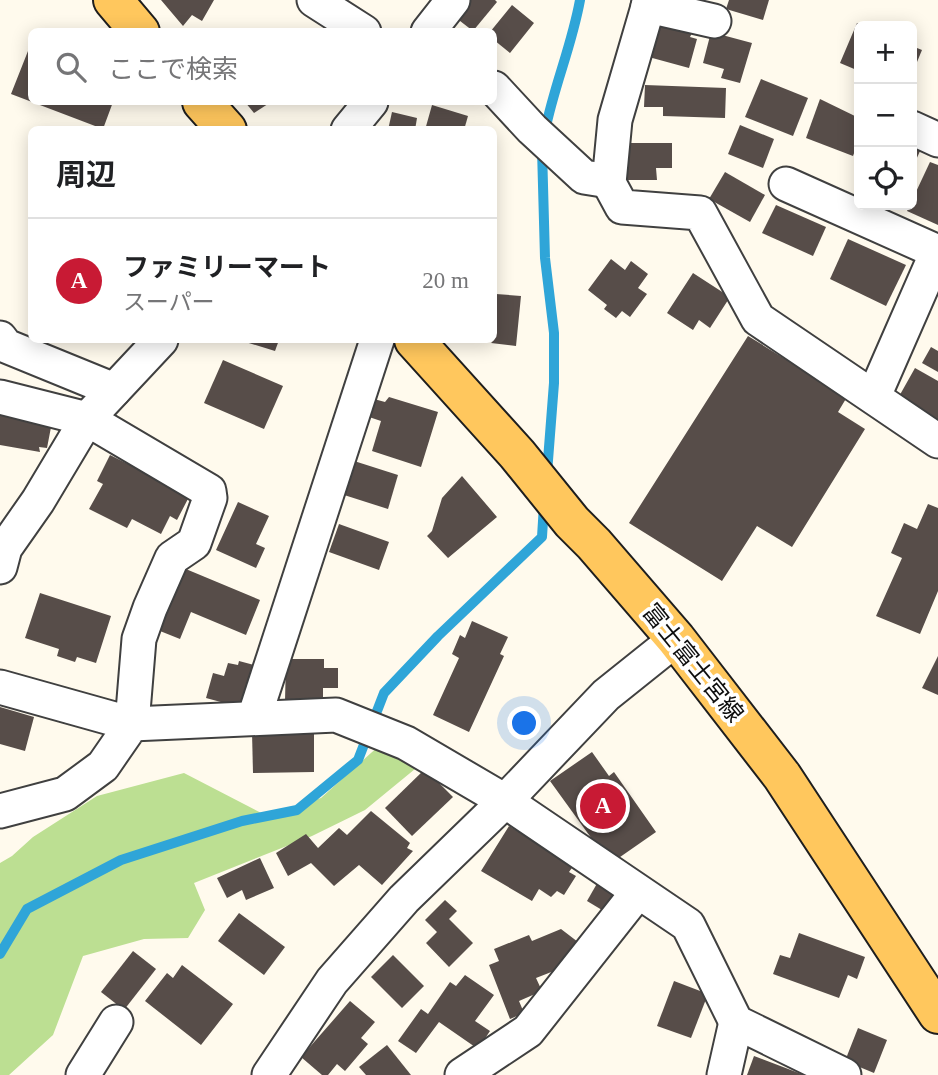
<!DOCTYPE html>
<html lang="ja">
<head>
<meta charset="utf-8">
<style>
	:root { --surface:#fff; --page:#f6f6f6; --text:#202124; --muted:#757577; --line:#e0e0e0; --accent:#c81a34 }
	body { margin:0; font-family:"Times New Roman","Noto Sans JP",serif; background:var(--page); color:var(--text) }
	.controls { position:absolute; right:21px; top:21px; display:grid; overflow:hidden; border-radius:10px; box-shadow:0 4px 18px #0003 }
	.controls button { width:63px; height:63px; display:grid; place-items:center; padding:0; border:0; border-bottom:2px solid var(--line); background:var(--surface); color:var(--text); font:35px sans-serif }
	.you { position:absolute; left:525px; top:724px; width:24px; height:24px; margin:-18px; border:5px solid #fff; border-radius:50%; background:#1a73e8; box-shadow:0 0 0 10px #1a73e833 }
	.badge { display:grid; place-items:center; width:46px; height:46px; border-radius:50%; background:var(--accent); color:#fff; font-size:23px; font-weight:700 }
	.pin { position:absolute; translate:-50% -50%; border:4px solid #fff; box-shadow:0 2px 7px #0006 }
	.list { margin:0; padding:0; list-style:none }
	h2 { display:flex; justify-content:space-between; align-items:center; height:91px; margin:0; padding:0 28px; font-size:30px }
	h2 small { font-size:23px; font-weight:400; color:var(--muted) }
	.list li { display:grid; grid-template-columns:46px 1fr auto; gap:21px; align-items:center; box-sizing:border-box; height:126px; padding:0 28px; border-top:2px solid var(--line) }
	.list b { display:block; font-size:26px; white-space:nowrap }
	.list p { margin:0; font-size:23px; white-space:nowrap; color:var(--muted) }
	.list em { font-size:23px; font-style:normal; color:var(--muted) }
	.icon { flex:none; width:38px; height:38px; fill:none; stroke:currentColor; stroke-width:2; stroke-linecap:round; stroke-linejoin:round }
	.map { position:relative; flex:none; width:938px; height:1075px; overflow:hidden }
	.search { position:absolute; background:var(--surface); box-shadow:0 4px 18px #0003; left:28px; top:28px; width:469px; height:77px; display:flex; align-items:center; gap:18px; box-sizing:border-box; padding:0 24px; border-radius:10px; color:var(--muted); font-size:26px }
	.panel { position:absolute; background:var(--surface); box-shadow:0 4px 18px #0003; left:28px; top:126px; width:469px; height:217px; border-radius:10px }
	.map>svg:first-child { display:block }
</style>
</head>
<body>
<div class="map">
<svg width="938" height="1075" viewBox="0 0 938 1075">
	<rect width="100%" height="100%" fill="#fffaed"/>
	<!-- forest -->
	<polygon fill="#bcdf92" points="381,744 405,758 415,769 365,810 312,836 194,883 205,910 188,938 144,939 83,956 53,1035 9,1075 0,1075 0,863 12,856 33,837 97,796 184,773 265,815 321,798"/>
	<g fill="none" stroke-linecap="round" stroke-linejoin="round">
		<!-- stream -->
		<g stroke="#2fa5d8" stroke-width="10">
			<path d="M545,131C554,86 572,45 580,0"/>
			<polyline points="542,149 545,258 554,333 554,383 547,473"/>
			<polyline points="0,954 27,909 121,860 242,821 297,810 358,760 384,693 438,636 542,537 544,505"/>
		</g>
	</g>
	<!-- building -->
	<g fill="#574d49">
		<polygon points="161,0 214,0 202,21 192,15 183,26"/>
		<polygon points="462,0 495,0 497,2 473,31 451,14"/>
		<polygon points="729,0 769,0 763,20 726,9"/>
		<polygon points="512,5 534,23 510,53 494,40 494,32 490,32"/>
		<polygon points="665,22 694,29 690,37 697,39 689,68 645,56 653,25 661,27"/>
		<polygon points="857,23 864,26 859,26 859,71 840,63"/>
		<polygon points="711,32 752,43 740,83 721,78 724,69 703,63"/>
		<polygon points="912,46 922,50 912,74"/>
		<polygon points="28,51 32,52 32,102 113,102 103,129 11,94"/>
		<polygon points="761,79 808,98 793,136 745,117"/>
		<polygon points="645,85 726,88 725,118 663,116 663,107 644,107"/>
		<polygon points="820,99 859,118 859,140 853,156 806,138"/>
		<polygon points="245,102 271,102 254,113"/>
		<polygon points="432,105 468,116 464,130 425,130"/>
		<polygon points="392,112 417,118 415,130 388,130"/>
		<polygon points="740,125 774,139 763,168 728,154"/>
		<polygon points="628,143 672,143 672,168 656,168 657,180 628,180"/>
		<polygon points="912,147 920,151 912,169"/>
		<polygon points="930,162 938,165 938,225 907,211"/>
		<polygon points="725,172 765,195 750,222 709,199"/>
		<polygon points="776,205 826,227 813,256 762,233"/>
		<polygon points="848,239 906,265 886,306 830,279"/>
		<polygon points="611,259 625,270 631,261 648,274 638,288 647,294 630,317 622,311 616,318 604,309 607,305 588,290"/>
		<polygon points="693,273 730,297 710,328 699,320 693,330 667,313"/>
		<polygon points="496,294 521,296 516,346 491,343 494,340"/>
		<polygon points="748,336 847,397 838,412 865,429 792,547 757,526 722,581 629,523"/>
		<polygon points="239,340 279,340 275,351"/>
		<polygon points="931,347 938,351 938,372 922,363"/>
		<polygon points="223,360 283,386 264,429 204,403"/>
		<polygon points="915,368 938,381 938,422 897,400"/>
		<polygon points="389,397 438,412 421,467 372,451 381,421 369,417 374,399 385,402"/>
		<polygon points="0,413 52,422 47,448 39,447 40,452 0,445"/>
		<polygon points="110,455 190,495 177,520 170,516 161,534 132,519 127,528 89,509 103,484 97,481"/>
		<polygon points="351,460 398,475 388,509 341,494"/>
		<polygon points="462,476 497,517 448,558 427,536 432,531 442,498"/>
		<polygon points="238,502 269,516 256,544 265,548 256,568 216,550"/>
		<polygon points="928,504 938,508 938,591 920,634 876,616 902,558 891,553 904,523 917,529"/>
		<polygon points="339,524 389,542 379,570 329,552"/>
		<polygon points="181,567 260,600 246,635 191,612 180,639 155,629"/>
		<polygon points="40,593 111,616 96,663 77,657 75,662 57,656 59,649 25,638"/>
		<polygon points="472,621 508,637 500,654 504,656 469,732 433,715 459,658 452,654 460,635 465,638"/>
		<polygon points="938,656 938,695 922,688"/>
		<polygon points="286,659 324,659 324,668 338,668 338,688 323,688 323,702 285,701"/>
		<polygon points="239,661 254,665 243,708 206,698 213,673 224,676 228,663 238,665"/>
		<polygon points="0,707 34,717 25,751 0,744"/>
		<polygon points="252,732 314,732 314,772 253,773"/>
		<polygon points="592,752 609,776 614,772 656,832 610,864 550,781"/>
		<polygon points="425,769 453,797 412,836 385,808"/>
		<polygon points="371,811 410,843 407,848 413,851 382,885 359,865 334,886 311,863 288,876 276,853 306,834 318,848 339,828 347,835"/>
		<polygon points="509,826 574,865 569,872 576,876 564,895 557,891 551,897 539,889 532,901 481,871"/>
		<polygon points="260,858 274,888 246,900 242,890 227,898 217,878"/>
		<polygon points="599,880 619,891 607,913 587,901"/>
		<polygon points="445,900 457,911 449,919 473,943 449,967 426,943 437,932 425,920"/>
		<polygon points="239,913 285,947 264,975 218,941"/>
		<polygon points="561,929 578,942 559,969 536,978 542,991 519,1001 524,1013 510,1019 489,965 499,961 494,949 529,935 532,941"/>
		<polygon points="799,933 865,957 857,979 848,975 839,998 773,974 780,955 790,958"/>
		<polygon points="133,951 156,969 124,1010 101,992"/>
		<polygon points="393,955 424,986 402,1008 371,977"/>
		<polygon points="182,965 233,1004 201,1045 145,1001 167,973 173,978"/>
		<polygon points="465,975 494,995 475,1021 490,1031 478,1049 439,1022 416,1053 398,1041 421,1009 428,1014 450,982 456,986"/>
		<polygon points="674,981 708,994 691,1038 657,1026"/>
		<polygon points="350,1001 375,1022 361,1038 368,1044 345,1071 337,1064 328,1075 322,1075 301,1057"/>
		<polygon points="858,1028 887,1040 874,1073 845,1061"/>
		<polygon points="387,1045 411,1075 366,1075 359,1067"/>
		<polygon points="754,1056 804,1075 747,1075"/>
	</g>
	<g fill="none" stroke-linecap="round" stroke-linejoin="round">
		<!-- minor casing -->
		<g stroke="#404040" stroke-width="37">
			<g id="minor">
				<polyline points="314,0 364,32"/>
				<polyline points="650,0 615,120 609,183 622,207 700,213 758,319 938,441"/>
				<polyline points="648,6 714,21"/>
				<polyline points="428,32 453,0"/>
				<polyline points="494,88 532,129 584,177 609,181"/>
				<polyline points="912,128 938,140"/>
				<polyline points="348,130 371,102"/>
				<polyline points="786,184 938,252"/>
				<polyline points="0,338 6,346 114,390"/>
				<polyline points="874,396 934,259 938,256"/>
				<polyline points="0,397 87,419 209,491 210,498 194,543 172,558 150,608 139,639 132,724 0,687"/>
				<polyline points="0,567 5,548 38,501 87,419 161,340"/>
				<polyline points="254,718 377,340"/>
				<polyline points="0,811 65,794 103,766 132,724 336,715 406,743 505,801 688,925 736,1022 844,1075"/>
				<polyline points="83,1075 116,1022"/>
				<polyline points="269,1075 332,981 404,899 505,801 606,695 676,639"/>
				<polyline points="462,1075 528,1031 637,893"/>
				<polyline points="724,1075 736,1022"/>
			</g>
		</g>
		<!-- major casing -->
		<g stroke="#1e1e1e" stroke-width="42">
			<g id="major">
				<polyline points="113,0 140,32"/>
				<polyline points="202,102 227,130"/>
				<polyline points="414,340 517,454 572,522 594,544 676,639 782,776 938,1014"/>
			</g>
		</g>
		<!-- minor -->
		<use href="#minor" stroke="#fff" stroke-width="33"/>
		<!-- major -->
		<use href="#major" stroke="#ffc75d" stroke-width="38"/>
	</g>
	<g text-anchor="middle" stroke-width="7" stroke-linejoin="round" paint-order="stroke">
		<!-- street labels -->
		<g font-size="24" fill="#0d0d0d" stroke="#fff">
			<text transform="translate(693 663) rotate(51)" y="8">富士富士宮線</text>
		</g>
	</g>
</svg>
<div class="controls">
<button>+</button>
<button>−</button>
<button><svg class="icon" aria-label="locate" viewBox="0 0 24 24"><circle cx="12" cy="12" r="6"/><path d="M12 2v4M12 18v4M2 12h4M18 12h4"/></svg></button>
</div>
<div class="you"></div>
<div class="pin badge" style="left:603px;top:806px">A</div>
<div class="search"><svg class="icon" aria-label="search" viewBox="0 0 24 24"><circle cx="10" cy="10" r="6"/><path d="M15 15l6 6"/></svg>ここで検索</div>
<section class="panel">
<h2>周辺<small></small></h2>
<ul class="list">
<li><span class="badge">A</span><div><b>ファミリーマート</b><p>スーパー</p></div><em>20 m</em></li>
</ul>
</section>
</div>
</body>
</html>
